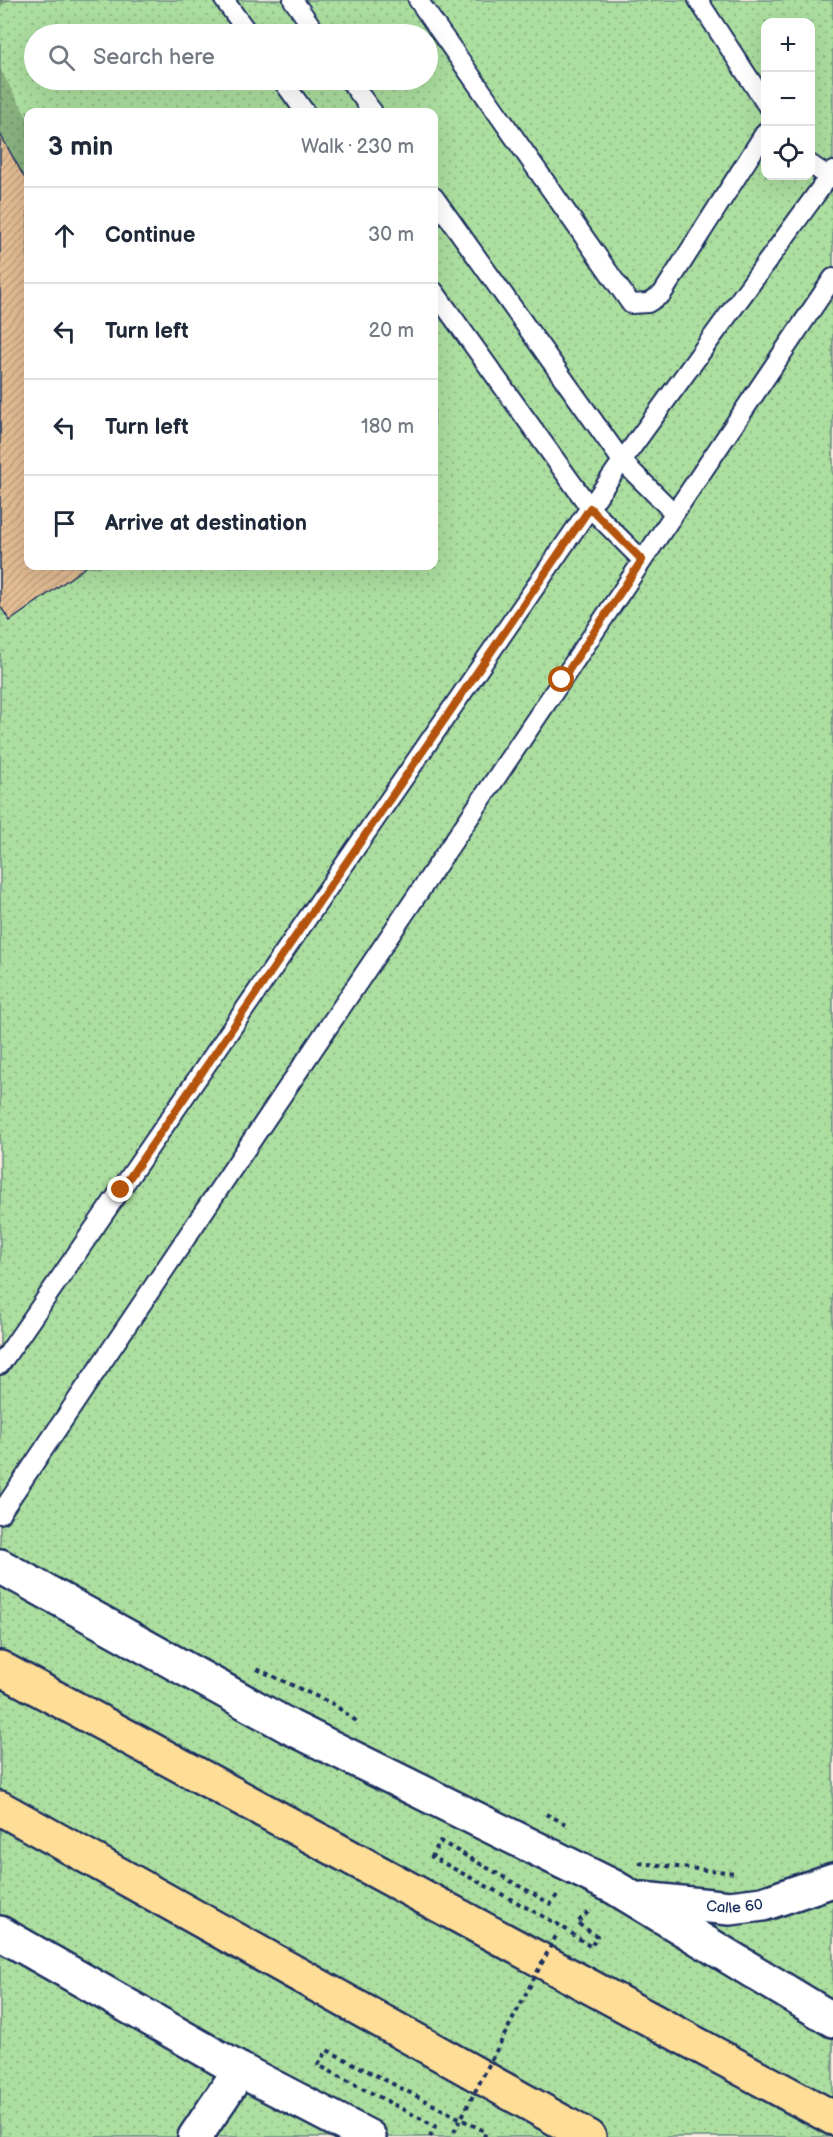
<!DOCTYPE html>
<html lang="en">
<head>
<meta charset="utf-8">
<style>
	:root { --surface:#fff; --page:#f6f6f7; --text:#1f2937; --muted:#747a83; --line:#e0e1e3 }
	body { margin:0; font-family:"Balsamiq Sans",sans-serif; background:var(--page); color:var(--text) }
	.controls { position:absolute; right:18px; top:18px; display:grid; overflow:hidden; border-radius:12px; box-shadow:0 6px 24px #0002 }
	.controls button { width:54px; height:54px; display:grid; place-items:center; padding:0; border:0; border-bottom:2px solid var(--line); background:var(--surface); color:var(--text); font:30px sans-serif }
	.stop { position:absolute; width:18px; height:18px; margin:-14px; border:4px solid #b45309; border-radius:50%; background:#fff }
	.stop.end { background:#b45309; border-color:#fff; box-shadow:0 2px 6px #0008 }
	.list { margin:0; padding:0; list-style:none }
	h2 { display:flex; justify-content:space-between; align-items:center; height:78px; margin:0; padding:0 24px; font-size:26px }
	h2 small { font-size:20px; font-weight:400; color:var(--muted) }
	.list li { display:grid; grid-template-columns:39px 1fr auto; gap:18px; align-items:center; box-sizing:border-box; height:96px; padding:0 24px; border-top:2px solid var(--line) }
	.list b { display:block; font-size:22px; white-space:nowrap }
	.list em { font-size:20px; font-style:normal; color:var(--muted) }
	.icon { flex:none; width:33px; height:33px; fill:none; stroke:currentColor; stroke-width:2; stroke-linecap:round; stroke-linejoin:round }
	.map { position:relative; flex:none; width:833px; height:2137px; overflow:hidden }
	.search { position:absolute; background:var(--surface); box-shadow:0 6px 24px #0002; left:24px; top:24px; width:414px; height:66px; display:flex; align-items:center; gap:15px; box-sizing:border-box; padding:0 21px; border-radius:33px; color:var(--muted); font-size:22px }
	.panel { position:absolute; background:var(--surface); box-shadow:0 6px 24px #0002; left:24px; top:108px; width:414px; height:462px; border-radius:12px }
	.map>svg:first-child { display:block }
</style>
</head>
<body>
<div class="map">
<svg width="833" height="2137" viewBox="0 0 833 2137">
	<defs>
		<pattern id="park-dots" width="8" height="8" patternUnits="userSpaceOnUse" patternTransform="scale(1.5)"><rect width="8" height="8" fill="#acde9f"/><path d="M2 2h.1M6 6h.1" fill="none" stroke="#93bf8b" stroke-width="1.8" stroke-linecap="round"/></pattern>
		<pattern id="building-hatch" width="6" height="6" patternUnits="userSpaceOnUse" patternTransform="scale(1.5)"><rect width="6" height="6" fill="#e2bc92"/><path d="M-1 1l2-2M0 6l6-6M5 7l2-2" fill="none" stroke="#c1a280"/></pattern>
	</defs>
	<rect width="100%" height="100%" fill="#f6ebde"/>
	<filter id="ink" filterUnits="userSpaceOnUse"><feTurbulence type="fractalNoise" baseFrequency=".0167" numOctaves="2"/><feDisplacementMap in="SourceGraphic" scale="12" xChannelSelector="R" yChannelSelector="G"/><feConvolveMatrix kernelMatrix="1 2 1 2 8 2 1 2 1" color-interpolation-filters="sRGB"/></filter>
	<g filter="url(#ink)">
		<!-- park -->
		<path fill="url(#park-dots)" stroke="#64867e" stroke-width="1.5" fill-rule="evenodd" d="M0,0H833V2137H0ZM766,22H810V176H766ZM34,34H428V80H34ZM28,112H434V566H28Z"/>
		<!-- shadow -->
		<g fill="#0003">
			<polygon points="0,0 9,0 0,7"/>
			<polygon points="0,69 28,119 28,566 85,566 11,619 0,603"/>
		</g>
		<!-- building -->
		<polygon fill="url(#building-hatch)" stroke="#1b2f5e" stroke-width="1.5" points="0,134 28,184 28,566 87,566 10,621 0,606"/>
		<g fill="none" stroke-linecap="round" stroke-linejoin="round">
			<!-- lane casing -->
			<g stroke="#1b2f5e" stroke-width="22">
				<g id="lane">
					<polyline points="224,0 249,34"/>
					<polyline points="293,0 317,34"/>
					<polyline points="418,0 631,304 648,303 662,294 766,131"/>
					<polyline points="698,0 766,104"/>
					<polyline points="282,80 305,112"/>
					<polyline points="349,80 373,112"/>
					<polyline points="810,164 829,177"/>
					<polyline points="434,197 622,461 674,513"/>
					<polyline points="434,291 590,508 642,560"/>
					<polyline points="0,1365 622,461 833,171"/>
					<polyline points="0,1514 833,278"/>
				</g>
			</g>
			<!-- street casing -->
			<g stroke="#1b2f5e" stroke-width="38">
				<polyline id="street" points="195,2137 240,2070"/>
			</g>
			<!-- secondary casing -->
			<g stroke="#1b2f5e" stroke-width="38">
				<g id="secondary">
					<polyline points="0,1566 290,1727 614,1887 833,2020"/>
					<path id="s1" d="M642,1899L730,1908L763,1904L833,1880"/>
					<polyline points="0,1933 240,2070 369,2137"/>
				</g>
			</g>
			<!-- highway casing -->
			<g stroke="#1b2f5e" stroke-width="38">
				<g id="highway">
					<polyline points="0,1668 833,2118"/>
					<polyline points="0,1808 589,2137"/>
				</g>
			</g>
			<!-- path -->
			<g stroke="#1b2f5e" stroke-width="4" stroke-dasharray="4.5 4.5" stroke-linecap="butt">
				<polyline points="257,1669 333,1704 359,1723"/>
				<polyline points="546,1814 566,1824"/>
				<polyline points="639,1863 736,1873"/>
				<polyline points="557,1895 551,1904 440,1841 432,1857 561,1926 591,1947 597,1936 577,1923 589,1911"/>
				<polyline points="430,2137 435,2126 318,2065 327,2050 486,2132 484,2137"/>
			</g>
			<!-- lane -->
			<use href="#lane" stroke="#fff" stroke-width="18"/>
			<!-- street -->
			<use href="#street" stroke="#fff" stroke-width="33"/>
			<!-- secondary -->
			<use href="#secondary" stroke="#fff" stroke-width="33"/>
			<!-- highway -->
			<use href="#highway" stroke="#fedd96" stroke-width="33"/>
			<!-- path-bridge -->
			<polyline stroke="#1b2f5e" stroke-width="4" stroke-dasharray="4.5 4.5" stroke-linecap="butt" points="454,2132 557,1934"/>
		</g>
	</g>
	<g fill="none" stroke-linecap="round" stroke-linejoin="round" filter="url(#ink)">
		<!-- route -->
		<polyline stroke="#b45309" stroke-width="8" points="121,1190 590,508 642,560 562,680"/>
	</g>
	<g text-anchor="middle" stroke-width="5" stroke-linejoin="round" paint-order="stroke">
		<!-- street labels -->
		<g font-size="15" fill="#1b2f5e" stroke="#fff">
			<text dy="5" stroke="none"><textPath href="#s1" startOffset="93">Calle 60</textPath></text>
		</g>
	</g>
</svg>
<div class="controls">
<button>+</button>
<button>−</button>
<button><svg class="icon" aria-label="locate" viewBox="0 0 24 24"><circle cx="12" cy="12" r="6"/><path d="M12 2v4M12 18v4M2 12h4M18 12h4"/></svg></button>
</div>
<div class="stop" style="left:562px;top:680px"></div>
<div class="stop end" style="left:121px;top:1190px"></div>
<div class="search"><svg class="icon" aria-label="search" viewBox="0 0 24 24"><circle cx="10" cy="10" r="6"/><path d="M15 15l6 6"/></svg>Search here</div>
<section class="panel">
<h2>3 min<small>Walk · 230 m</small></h2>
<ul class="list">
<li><svg class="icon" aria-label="ahead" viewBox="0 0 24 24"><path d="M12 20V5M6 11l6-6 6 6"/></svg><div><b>Continue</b></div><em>30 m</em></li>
<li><svg class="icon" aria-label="left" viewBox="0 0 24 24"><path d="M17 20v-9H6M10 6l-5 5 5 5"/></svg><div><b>Turn left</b></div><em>20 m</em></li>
<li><svg class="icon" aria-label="left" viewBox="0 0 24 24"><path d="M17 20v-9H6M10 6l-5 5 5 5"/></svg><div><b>Turn left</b></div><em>180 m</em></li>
<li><svg class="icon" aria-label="arrive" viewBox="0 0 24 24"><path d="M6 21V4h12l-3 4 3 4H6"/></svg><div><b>Arrive at destination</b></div></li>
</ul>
</section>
</div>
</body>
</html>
